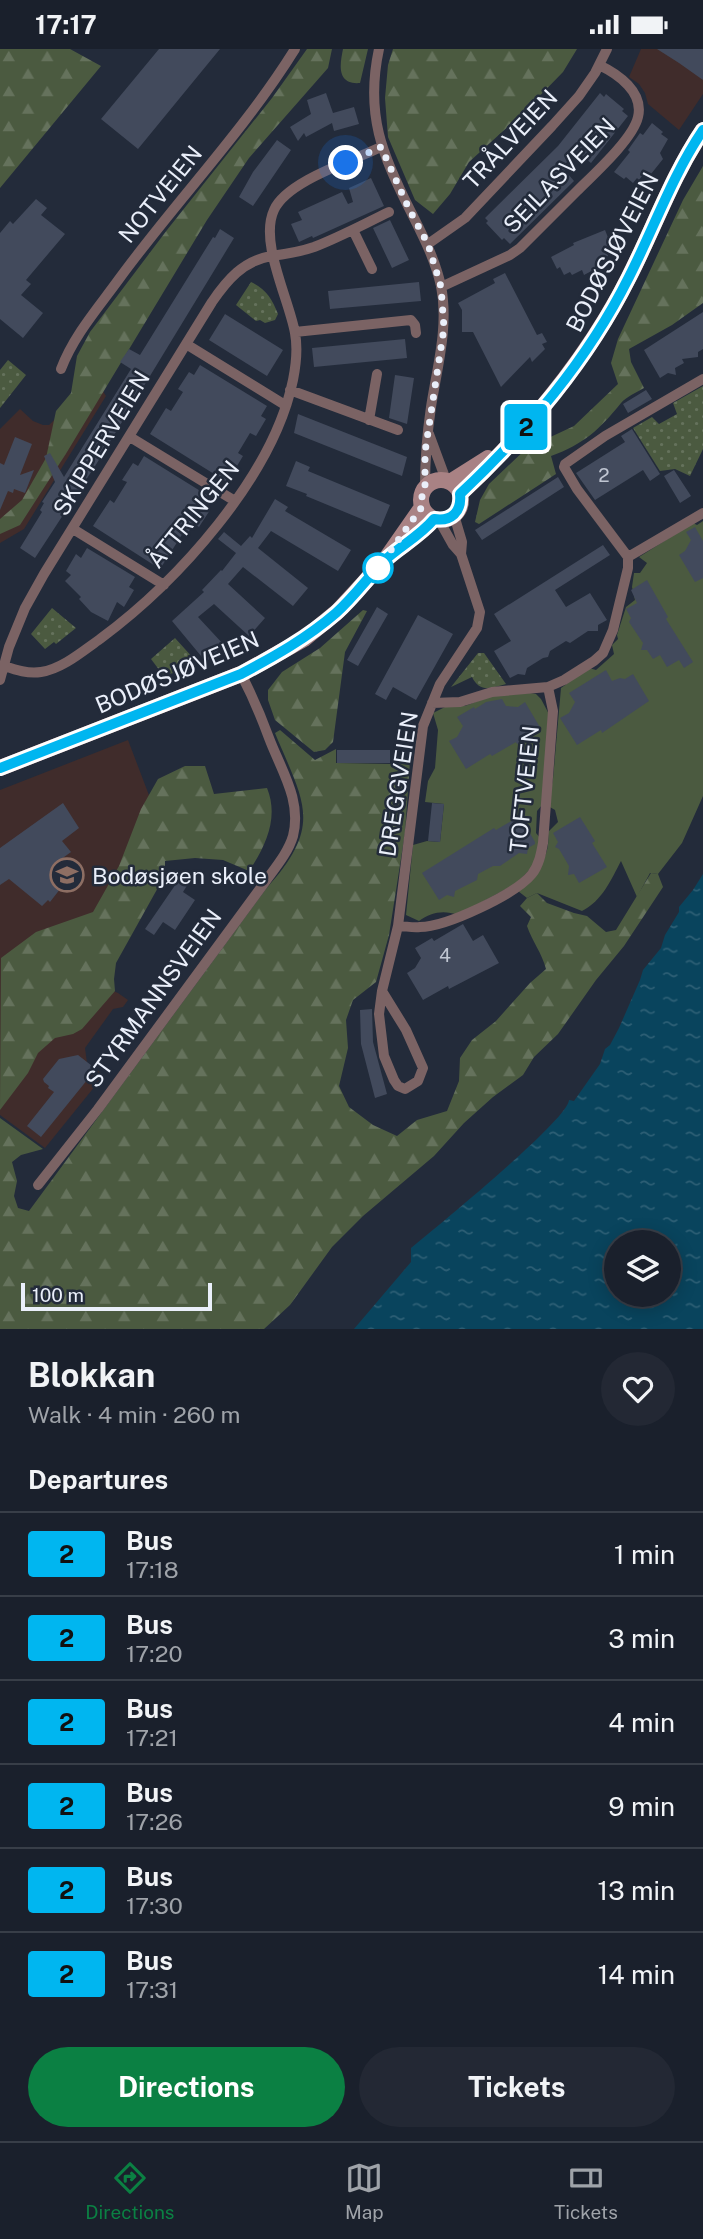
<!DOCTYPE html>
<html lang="en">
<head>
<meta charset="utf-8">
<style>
  :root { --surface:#1a202c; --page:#232834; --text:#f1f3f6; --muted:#9fa3a9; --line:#383e48; --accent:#0b8043 }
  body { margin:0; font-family:"Public Sans",sans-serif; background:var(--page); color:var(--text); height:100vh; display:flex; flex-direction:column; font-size:26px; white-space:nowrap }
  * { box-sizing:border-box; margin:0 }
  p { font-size:23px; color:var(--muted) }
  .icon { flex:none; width:38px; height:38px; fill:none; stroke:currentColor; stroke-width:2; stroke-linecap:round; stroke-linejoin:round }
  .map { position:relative; height:1280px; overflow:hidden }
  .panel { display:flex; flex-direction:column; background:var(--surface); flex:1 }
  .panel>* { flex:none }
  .badge { padding:0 14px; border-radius:5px; font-size:24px; line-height:46px }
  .fabs { position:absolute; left:604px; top:1181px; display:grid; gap:14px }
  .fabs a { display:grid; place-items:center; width:77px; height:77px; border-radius:50%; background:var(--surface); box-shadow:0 4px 18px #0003,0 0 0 2px var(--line); font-size:35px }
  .scale { position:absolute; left:21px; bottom:18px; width:191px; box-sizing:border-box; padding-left:7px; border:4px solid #eaeffa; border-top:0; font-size:19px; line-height:24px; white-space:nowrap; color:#eaeffa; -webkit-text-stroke:5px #232b3a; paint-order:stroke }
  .you { position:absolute; width:35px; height:35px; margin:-18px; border:5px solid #fff; border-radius:50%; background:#1a73e8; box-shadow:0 0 0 10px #1a73e833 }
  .map>.badge { position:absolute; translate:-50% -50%; box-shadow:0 0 0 4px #fff }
  h2 { padding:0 28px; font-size:26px; line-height:63px }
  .round { display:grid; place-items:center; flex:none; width:74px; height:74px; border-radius:37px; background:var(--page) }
  .overview { display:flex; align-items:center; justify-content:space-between; height:119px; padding:0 28px }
  h1 { font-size:33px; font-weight:700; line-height:52px }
  .action { display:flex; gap:14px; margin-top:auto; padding:14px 28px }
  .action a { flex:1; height:80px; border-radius:42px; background:var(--accent); color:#fff; font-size:28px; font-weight:700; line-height:80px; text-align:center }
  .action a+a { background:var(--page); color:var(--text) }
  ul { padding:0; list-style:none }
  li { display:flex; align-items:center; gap:21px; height:84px; padding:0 28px; border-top:2px solid var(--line) }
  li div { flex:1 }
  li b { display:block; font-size:26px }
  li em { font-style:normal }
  li .badge { min-width:77px; font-weight:700; text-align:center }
  .status { display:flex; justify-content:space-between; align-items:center; height:49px; padding:0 35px; background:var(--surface); direction:ltr }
  .status svg { height:19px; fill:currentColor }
  .tab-bar { display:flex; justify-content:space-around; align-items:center; height:98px; border-top:2px solid var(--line); background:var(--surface); font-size:19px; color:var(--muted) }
  .tab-bar a { display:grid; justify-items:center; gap:4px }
  .tab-bar .active { color:var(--accent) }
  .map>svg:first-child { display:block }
  .education { fill:#402c2b }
  .green { fill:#4b5a40 }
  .forest { fill:url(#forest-firs) }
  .park { fill:url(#park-dots) }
  .water { fill:url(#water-ripples); fill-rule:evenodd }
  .building { fill:#424a5c }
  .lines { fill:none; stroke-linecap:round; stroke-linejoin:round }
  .street { stroke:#7b6364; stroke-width:10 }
  .secondary { stroke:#a98284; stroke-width:16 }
  .line-casing { stroke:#fff; stroke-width:16 }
  .line { stroke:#00b6f0; stroke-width:10 }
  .walk { stroke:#eaeffa; stroke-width:7; stroke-dasharray:0 12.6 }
  .stop-dot { fill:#fff; stroke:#00b6f0; stroke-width:3.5 }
  .labels { text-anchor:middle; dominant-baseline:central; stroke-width:5; stroke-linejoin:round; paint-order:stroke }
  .number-label { font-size:19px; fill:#c0c6d2 }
  .street-label { font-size:23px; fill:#eaeffa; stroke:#232b3a }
  .poi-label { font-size:23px; fill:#eaeffa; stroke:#232b3a; text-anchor:start }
</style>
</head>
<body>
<div class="status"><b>17:17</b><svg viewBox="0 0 49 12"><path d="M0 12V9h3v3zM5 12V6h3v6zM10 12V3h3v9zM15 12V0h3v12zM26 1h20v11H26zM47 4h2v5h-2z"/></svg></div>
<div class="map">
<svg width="703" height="1280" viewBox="0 0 703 1280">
  <defs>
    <pattern id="forest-firs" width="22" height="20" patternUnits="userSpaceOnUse" patternTransform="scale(1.75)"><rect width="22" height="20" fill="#4b5a40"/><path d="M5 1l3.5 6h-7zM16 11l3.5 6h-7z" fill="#65725c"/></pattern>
    <pattern id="park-dots" width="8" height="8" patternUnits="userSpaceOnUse" patternTransform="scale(1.75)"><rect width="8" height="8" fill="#4b5a40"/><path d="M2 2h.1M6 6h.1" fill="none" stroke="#65725c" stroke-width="1.8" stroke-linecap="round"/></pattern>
    <pattern id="water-ripples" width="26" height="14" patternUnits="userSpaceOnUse" patternTransform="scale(1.75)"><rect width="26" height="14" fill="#09445d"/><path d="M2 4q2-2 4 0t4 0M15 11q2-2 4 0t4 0" fill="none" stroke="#2d5f75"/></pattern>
  </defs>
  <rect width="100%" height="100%" fill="#232b3a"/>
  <!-- education -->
  <path class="education" d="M641 0H703V45L679 81 648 55 645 44 639 35 629 28Z
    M96 331 106 347 24 480 0 494V380L20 360 33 372 43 376H49Z
    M128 691 163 783 102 937 118 944 128 951 123 958 113 960 85 999 87 1014 104 1026 45 1099 0 1066V741Z"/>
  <!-- green -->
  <path class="green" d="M703 472V747L682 794 658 825 650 824 637 848 621 812C611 831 602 852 582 862L537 844 527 849 518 842C535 824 551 810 548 783L558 773 555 761 548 757 553 730 561 639 589 619 596 621 614 605 612 596 618 590 617 586 626 558 635 551 632 538 634 524H640L647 514 639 508 693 474 697 476Z
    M530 644 536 645 541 650 550 667 542 756 537 762 536 784 541 790 534 816 517 834 458 866C444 861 431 863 419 872L406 866 413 796 427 792 440 793 444 755 425 753 428 732 435 719 438 681 433 664 447 657H465L491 647Z"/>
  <!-- forest -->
  <path class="forest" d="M0 0H70L101 17 0 139Z
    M307 0H332L328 19 249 109 207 171 67 403 20 476 0 485V470L22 451 46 409 56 362 71 344 77 307 90 283 167 181 272 49Z
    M343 0H368L360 34C336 36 340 15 343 0Z
    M393 0H577L563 23 522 65 469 113 450 145 433 165 415 151 388 88 385 49 388 16Z
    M703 117V254L672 276 629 300 631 313 644 339C637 343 626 348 621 354 599 381 584 395 551 407L556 425 479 475 475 473 480 451 489 435 527 399 574 377 618 335 611 314 618 290 683 151Z
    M363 561 367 562 345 603 333 693 325 701 314 703 275 671 268 651V641L282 623 320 599Z
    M280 681 315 711 336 700V714L392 715 410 712 405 784 389 886 376 933 353 951 346 971 348 999 339 1037 349 1058 373 1076 397 1087 417 1071 447 1062 459 1032 460 1009 472 991 496 972 530 934 546 920C542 904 532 892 527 877L531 868 520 857 527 849 537 844 547 854 574 864 587 867 606 883 616 881 651 824 658 825 663 838 624 897 596 931 558 985 534 1008 523 1026 493 1048 464 1074 434 1107 363 1167 332 1198 290 1256 264 1280H0V1069L43 1100 21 1106 12 1113 17 1132 14 1147 18 1159 29 1162 266 840C324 776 304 754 275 684Z
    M185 717H205L214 745 267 739C279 768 266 797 249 822L223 811 195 809 165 812V826L116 914 114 930 115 942 82 980 73 985 55 989 38 1004 28 1024 0 1061 1 909 36 883 93 863 119 817 141 760 158 730Z"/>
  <!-- park -->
  <path class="park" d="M251 233C266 240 272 250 278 265L275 271 265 274 260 271 256 272 236 256Z
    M8 311 26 326 0 359V321Z
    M703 337V400L690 427 675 420 660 422 633 379 652 368 659 375 677 365 673 354Z
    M52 559 76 579 56 595 54 593 45 600 31 585Z
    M175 589 194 610 174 624 163 626 151 610Z
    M478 604H484L506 635C491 639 480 644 472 628L451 638Z"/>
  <!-- water -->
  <path class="water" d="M703 825V1280H354L411 1213V1199C435 1179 568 1071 569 1051L574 1052 600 1015 605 1000 610 996 619 979 640 931 643 921 661 899 665 886 679 863V858L693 841ZM616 1194H668V1246H616Z"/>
  <!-- building -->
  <path class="building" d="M159 0H220L138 100 101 70Z
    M657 0H703V31L679 14Z
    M326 44 333 64 354 58 359 75 334 82 332 74 306 88 304 84 298 92 290 78 311 65 307 51Z
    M600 44 604 48 606 45 624 60 622 62 628 67 591 114 577 103 562 118 574 132 510 195 504 189 502 191 486 174 488 172 485 169 558 97Z
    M652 74 663 83 661 85 668 90 660 104 663 110 651 125 646 122 639 131 637 129 633 134 626 128 624 130 614 123 630 103 628 101 640 84 643 86Z
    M277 91 291 101 253 157 239 148 253 123Z
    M371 129 384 157 313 189 312 187 299 193 291 175 302 171 298 163 342 143 348 155 353 153 349 139Z
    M36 150 47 159 41 166 65 185 26 231 31 235 21 246 43 264 23 289 0 270V184L10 172 13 175Z
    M390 171 409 211 392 219 373 179Z
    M220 180 234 189 97 414 35 509 20 499 42 463 40 461 44 454 42 453 55 433 44 407 50 404 64 428 131 320 120 313 129 300 140 306 213 188 215 189Z
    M605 181 613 201 607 204 608 207 601 211V217L584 226 582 221 572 226 570 223 564 226 560 218 557 220 551 208 574 196 573 194Z
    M505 224 537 286 542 284 547 293 542 295 545 300 532 313 530 308 501 338 473 283H462V261L458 254 495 234 493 230Z
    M419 233 421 252 330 260 328 242Z
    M703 263V300L698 303V308L682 310 684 314 675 319 676 326 668 324 660 329 644 301Z
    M225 265 283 301 267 327 209 291Z
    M405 290 407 309 314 318 312 299Z
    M200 316 267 357 261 367 266 370 256 387 250 384 238 404 243 407 237 417 235 416 227 433 150 385 166 359 171 362 183 343 178 340 189 323 194 326Z
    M395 326 414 329 407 375 389 369Z
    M646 341 652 350 628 364 623 355Z
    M298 365 407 408 402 427 294 384Z
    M632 380 660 425 650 432 643 421 595 451 576 424 625 393 621 387Z
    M15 388 32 395 20 426 34 421 25 444 14 440 13 444 8 442 0 461V414L4 416Z
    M144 407 210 448 204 458 210 461 199 478 194 474 186 487 183 484 160 520 93 477 110 451 114 454 127 433 122 431 133 414 138 417Z
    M296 412 310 418 308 422 390 456 381 478 306 447 307 445 286 437Z
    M674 421 691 447 680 454 664 427Z
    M558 428 564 438 482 491 475 481Z
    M275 450 288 458 285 462 351 501 338 522 271 482 258 499 308 539 293 557 243 518 228 535 265 569 249 587 214 555 198 568 224 596 206 613 172 572 204 543 202 541 221 521 222 522 236 504 218 490 224 483 241 497 250 487 252 489Z
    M695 478 703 492V529L695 533 679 506 685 502 691 491 686 483Z
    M603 496 610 506 555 541 566 558 590 544 607 571 598 576V582H588L570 594 566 592 550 602 548 608 543 609 527 619 525 626 518 625 510 629 494 602 511 592 494 565Z
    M87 499 135 528 129 538 134 541 124 558 117 553 108 572 91 563 79 550 81 548 65 532 71 526 66 522 76 505 81 509Z
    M647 531 668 568 666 570 693 613 684 619 679 611 667 618 660 606 653 610 647 601H641L643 594 629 573 631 569 626 560 637 554 631 541Z
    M377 558 388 565 358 617 347 611Z
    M418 566 453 585 416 651 393 638 386 651 375 645Z
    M606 621 612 632 620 629 625 630 633 625 649 652 602 684 601 681 577 696 560 669 569 664 575 653 569 644Z
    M502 650 506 657 518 658 525 653 541 680 517 695 516 693 492 707 490 705 466 720 449 692 457 688 463 677 457 668 474 658 475 660 486 653Z
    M337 701H390V714H337Z
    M63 754 79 779 62 792 71 803 53 816 64 835 50 853 48 851 42 857 9 830 0 836V799Z
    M432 754 444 755 440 793 428 792Z
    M520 767 535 793V795L528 799 527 805 519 804 500 817H493L478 825 477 831 455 842 454 848 447 846 439 851 422 824 494 779 496 781Z
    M580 768 595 792 592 794 607 818 579 834 574 825 568 826 569 817 559 800 555 798 558 793 553 784Z
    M180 829 188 835 183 843 195 851 175 881 163 873 154 886 145 880Z
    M463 875 473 892 483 886 499 914 449 940 448 937 423 951 407 924 415 919 421 909 415 899 432 889 434 892Z
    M372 960 373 993 387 1045 375 1049 361 995 360 961Z
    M78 1006 96 1020 41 1088 27 1077 54 1043 48 1039 49 1037 44 1033 43 1030 59 1010Z"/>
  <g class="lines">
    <!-- street -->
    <path class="street" d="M379 0C365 65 382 106 411 163 423 187 435 210 441 237 449 277 437 319 431 358 427 385 425 411 425 438
      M353 181 372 220
      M428 195 465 169 552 77 579 47 595 24 607 0
      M441 238 510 206 520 199C539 180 558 161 577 142 594 125 633 90 638 68 644 43 618 25 599 16
      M295 283 411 271 415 276 416 284
      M186 295 285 356
      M61 320C74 286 98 259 119 230 176 152 244 82 295 0
      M290 341 398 381
      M369 371 377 325
      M429 385 446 431
      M130 388 235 452
      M454 466 462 493 461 505
      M73 480 164 536
      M628 508 577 440 564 418 565 415 605 387 703 330
      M4 617C16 621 28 625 41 623 62 620 83 602 100 590 177 533 273 428 293 331 296 316 298 300 295 284 289 250 259 193 274 161 287 132 352 112 381 98
      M0 631 9 598 25 559 44 525 212 253C227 231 243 212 271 207 286 205 300 203 314 198 340 188 364 175 389 163
      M432 654 460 653 492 643 548 638 564 631 594 612 603 604 613 581 628 519V508L703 464
      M398 877C405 877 413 879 420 878 446 878 516 845 532 825 539 816 541 805 543 794L553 662 548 638
      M382 942 406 981 423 1019 418 1032 405 1040 398 1037 394 1031 384 1007 379 965 382 942 398 877 423 677 440 635 477 579 480 563 461 505 453 496 439 471
      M38 1136 98 1060 265 833C275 819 288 804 293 787 302 751 281 721 269 689 261 667 252 646 241 625"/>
    <!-- secondary -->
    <path class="secondary" d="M421 451a20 20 0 1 1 40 0a20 20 0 1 1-40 0Z
      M450 433 488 409
      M460 445C528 381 587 311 629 228 654 179 672 127 703 81
      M401 498 427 477 434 470
      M0 719 241 625 304 590 338 562 385 511 422 458"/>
  </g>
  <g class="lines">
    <defs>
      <path id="line" d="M0 719 241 625C275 607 307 589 336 564 354 548 368 528 384 512 400 497 420 487 434 470 451 473 462 463 460 445 528 381 587 312 629 228 654 179 672 127 703 81"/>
    </defs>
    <!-- line casing -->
    <use href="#line" class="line-casing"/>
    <!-- line -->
    <use href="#line" class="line"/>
    <!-- walk -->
    <path class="walk" d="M346 114 381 98 409 160 428 195 441 238 444 279 425 403V438L422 444V458L378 519"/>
  </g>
  <!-- icons -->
  <defs>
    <symbol id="school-ring" viewBox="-11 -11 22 22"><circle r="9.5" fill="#232b3a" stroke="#8d6e63" stroke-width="1.5"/><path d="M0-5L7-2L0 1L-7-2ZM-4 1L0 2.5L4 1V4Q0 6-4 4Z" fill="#8d6e63"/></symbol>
  </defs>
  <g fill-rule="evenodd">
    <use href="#school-ring" x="48" y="807" width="38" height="38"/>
  </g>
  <!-- markers -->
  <circle class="stop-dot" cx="378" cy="519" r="14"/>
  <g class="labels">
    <!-- number labels -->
    <g class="number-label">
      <text x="604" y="426">2</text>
      <text x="445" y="906">4</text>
    </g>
    <!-- street labels -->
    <g class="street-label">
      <text transform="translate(510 90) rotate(-47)">TRÅLVEIEN</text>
      <text transform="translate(559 126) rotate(-46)">SEILASVEIEN</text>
      <text transform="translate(160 145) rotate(-51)">NOTVEIEN</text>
      <text transform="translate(612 203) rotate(-63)">BODØSJØVEIEN</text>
      <text transform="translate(101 394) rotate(-59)">SKIPPERVEIEN</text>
      <text transform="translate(193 465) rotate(-51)">ÅTTRINGEN</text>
      <text transform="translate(177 623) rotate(-23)">BODØSJØVEIEN</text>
      <text transform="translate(398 735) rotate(-81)">DREGGVEIEN</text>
      <text transform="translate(524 740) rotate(-84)">TOFTVEIEN</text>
      <text transform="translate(153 949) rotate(-54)">STYRMANNSVEIEN</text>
    </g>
    <!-- poi labels -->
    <g class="poi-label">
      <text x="92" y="826">Bodøsjøen skole</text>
    </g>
  </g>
</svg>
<div class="fabs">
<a><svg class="icon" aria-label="layers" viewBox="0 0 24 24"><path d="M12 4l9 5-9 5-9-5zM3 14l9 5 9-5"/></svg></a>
</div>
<div class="scale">100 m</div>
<div class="you" style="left:346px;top:114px"></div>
<b class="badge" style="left:526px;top:378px;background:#00b6f0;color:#111">2</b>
</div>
<section class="panel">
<div class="overview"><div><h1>Blokkan</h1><p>Walk · 4 min · 260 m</p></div><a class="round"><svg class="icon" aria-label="heart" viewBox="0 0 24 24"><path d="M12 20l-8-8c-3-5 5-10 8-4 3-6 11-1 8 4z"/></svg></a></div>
<h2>Departures</h2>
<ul>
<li><span class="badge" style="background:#00b6f0;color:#111">2</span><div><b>Bus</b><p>17:18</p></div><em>1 min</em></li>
<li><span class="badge" style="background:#00b6f0;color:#111">2</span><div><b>Bus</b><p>17:20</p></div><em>3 min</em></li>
<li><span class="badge" style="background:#00b6f0;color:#111">2</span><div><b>Bus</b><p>17:21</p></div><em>4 min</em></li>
<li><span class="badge" style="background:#00b6f0;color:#111">2</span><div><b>Bus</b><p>17:26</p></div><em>9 min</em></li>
<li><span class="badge" style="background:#00b6f0;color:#111">2</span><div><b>Bus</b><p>17:30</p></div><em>13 min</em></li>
<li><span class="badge" style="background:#00b6f0;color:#111">2</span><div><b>Bus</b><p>17:31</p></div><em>14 min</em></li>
</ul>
<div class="action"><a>Directions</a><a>Tickets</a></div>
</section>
<nav class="tab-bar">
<a class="active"><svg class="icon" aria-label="directions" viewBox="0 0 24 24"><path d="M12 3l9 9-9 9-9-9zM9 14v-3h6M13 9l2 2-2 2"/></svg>Directions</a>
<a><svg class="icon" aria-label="map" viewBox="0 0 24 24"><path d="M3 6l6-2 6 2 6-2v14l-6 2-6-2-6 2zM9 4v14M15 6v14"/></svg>Map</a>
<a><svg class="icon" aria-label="tickets" viewBox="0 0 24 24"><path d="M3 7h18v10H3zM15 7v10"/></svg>Tickets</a>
</nav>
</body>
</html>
